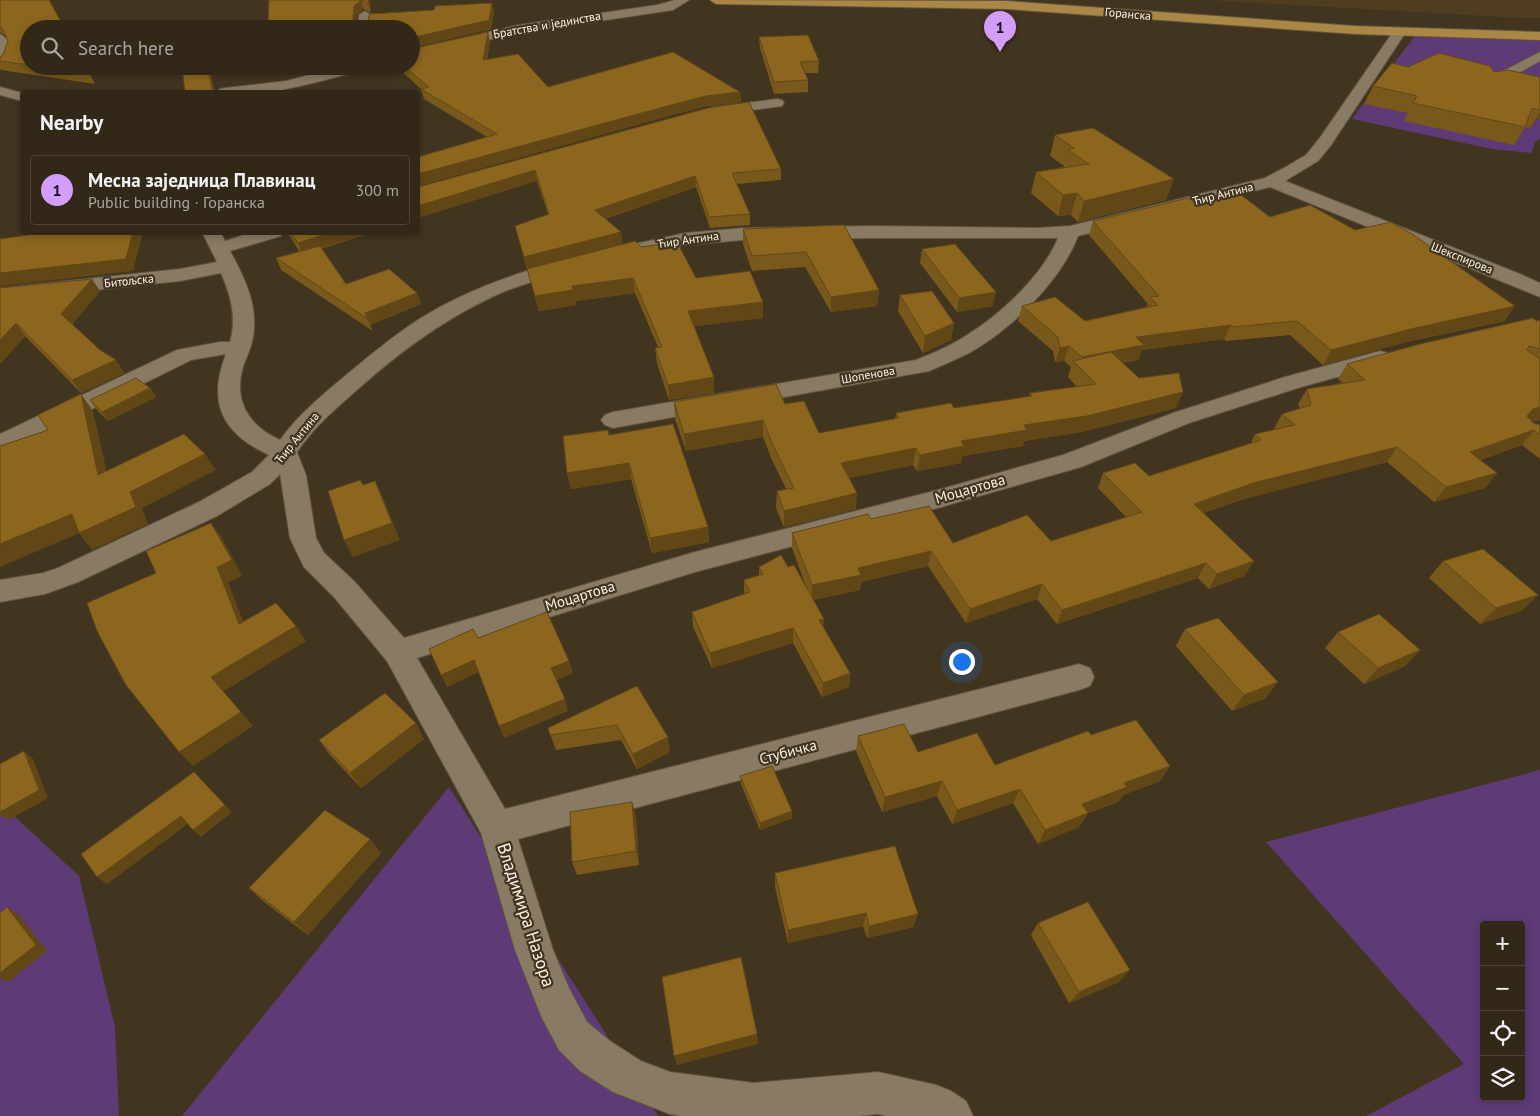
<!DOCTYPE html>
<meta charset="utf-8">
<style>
body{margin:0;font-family:"PT Sans",sans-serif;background:#3a3021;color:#f1f3f6}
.controls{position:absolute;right:15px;bottom:15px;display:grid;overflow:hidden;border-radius:5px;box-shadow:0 2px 8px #0003}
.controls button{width:45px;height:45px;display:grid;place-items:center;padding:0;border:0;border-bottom:1px solid #4d4437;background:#322818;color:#f1f3f6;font:25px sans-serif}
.you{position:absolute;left:961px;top:661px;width:18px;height:18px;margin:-12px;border:4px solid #fff;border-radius:50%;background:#1a73e8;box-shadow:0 0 0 8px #1a73e833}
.badge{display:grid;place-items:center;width:32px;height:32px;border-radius:50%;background:#d49cfb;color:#111;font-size:16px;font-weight:700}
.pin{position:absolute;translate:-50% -41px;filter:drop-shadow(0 1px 2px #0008)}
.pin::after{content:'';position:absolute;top:26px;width:18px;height:15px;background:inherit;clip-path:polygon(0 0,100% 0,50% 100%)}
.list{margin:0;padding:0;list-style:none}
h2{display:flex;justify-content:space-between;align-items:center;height:65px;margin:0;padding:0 20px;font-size:21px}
h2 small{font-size:16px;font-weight:400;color:#a8a6a2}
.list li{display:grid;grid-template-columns:32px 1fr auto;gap:15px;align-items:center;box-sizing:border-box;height:70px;margin:0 10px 10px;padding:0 10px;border:1px solid #4d4437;border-radius:5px}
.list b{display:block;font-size:19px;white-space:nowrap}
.list p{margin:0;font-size:16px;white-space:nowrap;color:#a8a6a2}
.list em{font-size:16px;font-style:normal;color:#a8a6a2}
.icon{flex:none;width:28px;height:28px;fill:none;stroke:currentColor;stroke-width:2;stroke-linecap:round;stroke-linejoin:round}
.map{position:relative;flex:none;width:1540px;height:1116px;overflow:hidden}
.search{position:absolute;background:#322818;box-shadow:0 2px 8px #0003;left:20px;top:20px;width:400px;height:55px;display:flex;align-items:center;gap:12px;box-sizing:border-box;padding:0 18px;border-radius:28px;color:#a8a6a2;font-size:19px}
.panel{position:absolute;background:#322818;box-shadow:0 2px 8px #0003;left:20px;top:90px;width:400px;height:145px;border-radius:5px}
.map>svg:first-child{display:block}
.built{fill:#4e3d21}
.green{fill:#5e3a76;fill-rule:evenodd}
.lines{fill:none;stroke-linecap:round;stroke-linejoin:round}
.minor-casing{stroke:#5f5441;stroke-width:2}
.major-casing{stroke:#5f5441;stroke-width:2}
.minor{fill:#897a63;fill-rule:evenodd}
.major{fill:#ab8746;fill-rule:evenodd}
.wall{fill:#78581b}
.shaded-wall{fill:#624716}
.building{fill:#8c661f;stroke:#624716}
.labels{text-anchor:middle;stroke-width:4.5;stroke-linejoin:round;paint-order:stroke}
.far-street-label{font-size:12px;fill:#faf2e5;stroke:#423520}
.street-label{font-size:15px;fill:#faf2e5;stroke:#423520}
.near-street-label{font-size:18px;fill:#faf2e5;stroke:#423520}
</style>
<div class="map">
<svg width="1540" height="1116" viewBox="0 0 1540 1116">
<rect width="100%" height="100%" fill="#423520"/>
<polygon class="built" points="1209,0 1540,0 1540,18 1520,18"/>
<g class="green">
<polygon points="1414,37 1540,39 1540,138 1535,142 1531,153 1492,149 1352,119"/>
<path d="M 1540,770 L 1540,1116 L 1366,1116 L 1464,1064 L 1266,842 ZM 1484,925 L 1521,925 L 1521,1097 L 1484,1097 Z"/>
<polygon points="449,787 658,1116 182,1116"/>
<polygon points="0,803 79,876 115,1027 119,1116 0,1116"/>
</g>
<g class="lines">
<g class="minor-casing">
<g id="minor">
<polygon points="675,0 689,0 673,10 519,33 411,58 411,50 519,25 657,5"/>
<polygon points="365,11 371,15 370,29 358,29 359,15"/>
<path d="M 1400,28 L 1406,32 L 1331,145 L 1318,161 L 1285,181 L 1520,274 L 1540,283 L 1540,297 L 1270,187 L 1078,236 C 1061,281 1012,328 971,352 C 957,359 943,365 929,371 L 613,428 L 605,425 L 601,420 L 605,415 L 613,412 L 916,360 C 933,353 951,346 967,335 C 1001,314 1043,275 1058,238 L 871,238 L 743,240 L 686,245 L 604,262 L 597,260 L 594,256 L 597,252 L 686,233 L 743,228 L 871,226 L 1038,228 L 1070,226 L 1265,178 L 1284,168 L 1306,155 L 1319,139 L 1395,29 Z"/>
<polygon points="0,34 7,39 12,51 7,64 0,68"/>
<polygon points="1540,52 1540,61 1494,87 1484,87 1482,84 1484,81"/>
<path d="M 344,66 L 369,66 L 367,69 C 319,81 268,99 218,92 L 220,89 L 225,88 L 286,81 Z"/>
<polygon points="0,87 22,93 22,101 0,95"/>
<polygon points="777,99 782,100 784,103 782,106 714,115 709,114 707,111 709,108 714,107"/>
<path d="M 202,232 L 220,232 L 225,241 L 253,232 L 284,232 L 281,236 L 230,251 C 242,273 256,300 254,327 C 254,341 248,354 243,367 C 233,401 249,426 280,440 C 298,415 321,396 345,376 C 369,356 394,335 421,318 C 465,291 514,273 565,260 L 572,262 L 575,266 L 572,270 C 549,277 525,283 503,292 C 448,316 402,350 358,389 C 335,409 314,427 297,452 L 306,475 L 316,538 L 324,553 L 354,581 L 404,638 L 695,552 L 934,491 L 1063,455 L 1173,413 L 1285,377 L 1380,351 L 1388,353 L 1391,358 L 1388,363 L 1301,387 L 1189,423 L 1081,467 L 934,509 L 695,572 L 417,658 L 505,809 L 1079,664 L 1090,668 L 1094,677 L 1090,686 L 1079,690 L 518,839 L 553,950 L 569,988 L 587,1022 L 610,1041 L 641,1061 L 670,1072 L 754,1083 L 878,1072 L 936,1085 L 951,1091 L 966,1101 L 973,1116 L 886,1116 L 878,1114 L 859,1116 L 681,1116 L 670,1114 L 613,1092 L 580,1071 L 559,1050 L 541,1016 L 515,950 L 481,833 L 387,661 L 334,597 L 304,567 L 290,538 L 280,474 L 270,484 L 217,516 L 78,582 L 45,594 L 0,602 L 0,580 L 43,573 L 58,568 L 199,502 L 252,472 L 269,455 C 222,433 207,403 226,354 L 191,360 L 9,450 L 0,452 L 0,434 L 177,350 L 220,342 L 230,342 C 237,318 231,295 221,273 L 180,281 L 0,300 L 0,288 L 180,269 L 217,262 Z"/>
</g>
</g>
<g class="major-casing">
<polygon id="major" points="710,0 1007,1 1355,26 1540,32 1540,40 1355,34 1007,9 716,4"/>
</g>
<use href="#minor" class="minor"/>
<use href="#major" class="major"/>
</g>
<g class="wall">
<polygon points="0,0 29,29 29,66 86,66 95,84 1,70 0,68 0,57 3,55 8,41 7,37 0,32"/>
<polygon points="269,0 369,0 371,13 364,9 357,15 357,22 368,21 370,14 494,12 491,29 411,48 411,29 270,29 268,23"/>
<polygon points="759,37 819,61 818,73 805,73 808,80 808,92 774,94 760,48"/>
<polygon points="490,42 487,60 548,87 740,92 741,102 707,106 672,115 418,186 487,137 424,99 421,89 396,66 411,66"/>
<polygon points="1408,67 1494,72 1540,77 1540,117 1530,128 1525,127 1514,145 1404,121 1408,113 1364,104 1373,86"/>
<polygon points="708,108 781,169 781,180 737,184 750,214 750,225 710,228 696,187 605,219 623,244 527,269 515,226 548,214 537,181 418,187"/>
<polygon points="1055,135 1166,200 1078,222 1071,215 1058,216 1031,193 1036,172 1064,167 1064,166 1050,156"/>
<polygon points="1193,201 1270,217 1505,321 1406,342 1323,365 1290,335 1226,341 1224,339 1142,350 1138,360 1123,363 1139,378 1176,408 1081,432 1024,441 1023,446 962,456 961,463 917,471 913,465 849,478 856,509 784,527 776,508 777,491 786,489 772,460 763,437 686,451 675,419 674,402 785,404 819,433 895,419 896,413 954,408 1029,397 1030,393 1077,387 1068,377 1071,367 1064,361 1055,362 1053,351 1018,321 1022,306 1085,321 1146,307 1148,304 1089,235 1093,221"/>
<polygon points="844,225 879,290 877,306 831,312 805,267 752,271 743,244 743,229"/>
<polygon points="287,232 373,232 321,249 346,284 417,293 421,304 370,325 373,331 281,270 276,258 300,252"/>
<polygon points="641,247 763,318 694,326 714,393 669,400 657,363 655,348 658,347 635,293 576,301 576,305 539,311 527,269"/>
<polygon points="922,249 993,306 957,312 920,263"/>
<polygon points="0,288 100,291 72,324 100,350 116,360 124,373 81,393 25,336 0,364"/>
<polygon points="900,295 954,323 951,340 923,353 898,311"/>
<polygon points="1540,320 1540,420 1532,422 1540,425 1540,459 1522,445 1480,460 1497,473 1485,488 1434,502 1387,462 1244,499 1203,513 1254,561 1244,576 1209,589 1198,578 1057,624 1037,599 966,623 928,566 861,582 860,590 813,600 824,619 823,626 850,673 849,687 822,697 793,643 712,668 693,627 692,612 744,594 744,580 759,575 759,567 788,567 807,589 792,548 792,533 871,519 953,543 1051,541 1126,517 1098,488 1103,473 1149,476 1251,443 1255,434 1275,430 1274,429 1282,414 1300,409 1298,404 1307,389 1343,383 1338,379 1347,364"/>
<polygon points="150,388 156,397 108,421 96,409 90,400"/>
<polygon points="609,435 708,527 709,542 652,553 631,479 571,489 567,473"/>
<polygon points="1443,561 1538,595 1521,611 1480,624 1429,578"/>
<polygon points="1185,629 1266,698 1232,711 1176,646"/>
<polygon points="1338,632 1420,650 1405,666 1364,684 1325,648"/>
<polygon points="637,686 670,752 637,769 621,740 556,750 548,728"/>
<polygon points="1091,735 1170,766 1160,781 1123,795 1118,802 1088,813 1079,827 1038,844 1013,803 952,824 937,796 882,812 856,751 858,736 918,752 995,765"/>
<polygon points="424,739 361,788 330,755 319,740"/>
<polygon points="740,776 792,811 792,818 760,830 741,784"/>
<polygon points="632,802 636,817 639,865 577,875 572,862"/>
<polygon points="381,853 308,935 263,901 249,888"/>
<polygon points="775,873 918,914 913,927 867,938 863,926 788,943 775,887"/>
<polygon points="1038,923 1119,982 1069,1003 1031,935"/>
</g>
<g class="shaded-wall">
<polygon points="361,0 364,9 357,15 356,29 353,20 354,6"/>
<polygon points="368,0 369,0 370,2 371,13"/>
<polygon points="492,3 494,12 491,29 411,48 411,38"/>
<polygon points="273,22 275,29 270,29 268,23"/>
<polygon points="488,32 490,42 485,70 483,60"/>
<polygon points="207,66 209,66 215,92 213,92"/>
<polygon points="284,66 310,66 285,70"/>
<polygon points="740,92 741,102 707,106 672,115 418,186 418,174 671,105 706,96"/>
<polygon points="1540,112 1540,117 1530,128"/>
<polygon points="535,170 537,181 418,218 418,206"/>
<polygon points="695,176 696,187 597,221 595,210"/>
<polygon points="1174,179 1166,200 1078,222 1084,201"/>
<polygon points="1077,193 1071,215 1058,216 1063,195"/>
<polygon points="133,232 143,232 133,271 0,286 0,273"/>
<polygon points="332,232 373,232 302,254 298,243"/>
<polygon points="621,232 623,244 527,269 524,257"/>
<polygon points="633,278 635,293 576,301 576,305 539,311 535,296 572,286"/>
<polygon points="92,279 100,291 70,327 61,314"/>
<polygon points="879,290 877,306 831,312 831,297"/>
<polygon points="996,292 993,306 957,312 959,298"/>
<polygon points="417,293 421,304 370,325 365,313"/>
<polygon points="763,302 763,318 689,327 688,311"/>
<polygon points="1515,306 1505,321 1406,342 1323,365 1331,350 1415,328"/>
<polygon points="16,323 25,336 0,364 0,340"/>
<polygon points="954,323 951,340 923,353 925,336"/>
<polygon points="1231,325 1224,339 1142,350 1138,360 1083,371 1079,367 1082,357 1136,337"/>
<polygon points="1069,346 1064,361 1055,362 1060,348"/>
<polygon points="116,360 124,373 81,393 72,380"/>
<polygon points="714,377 714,393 669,400 668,385"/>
<polygon points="150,388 156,397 108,421 102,412"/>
<polygon points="1183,392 1176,408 1081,432 1024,441 1023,446 962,456 961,463 917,471 920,455 961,441 1024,425"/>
<polygon points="81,394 93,411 111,491 98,475"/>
<polygon points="1540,407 1540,420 1521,424 1533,409"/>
<polygon points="763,420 763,437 686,451 684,434"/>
<polygon points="1534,430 1522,445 1458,467 1470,452"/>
<polygon points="1397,447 1387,462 1244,499 1186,519 1194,504 1253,483"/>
<polygon points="916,448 913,465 839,480 841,463"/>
<polygon points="205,454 216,470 142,508 148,524 92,550 79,533 82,532 0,567 0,544 72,514 130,492"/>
<polygon points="629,463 631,479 571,489 567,473"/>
<polygon points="1497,473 1485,488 1434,502 1446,487"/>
<polygon points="375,481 383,498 400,540 353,557 344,540"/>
<polygon points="857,493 856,509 784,527 784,511"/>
<polygon points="211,523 222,538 242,576 228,582 250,639 239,624 217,567"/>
<polygon points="708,527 709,542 652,553 650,538"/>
<polygon points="931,551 928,566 861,582 860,590 812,600 812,585 858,568"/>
<polygon points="1254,561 1244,576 1209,589 1217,574"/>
<polygon points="1206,563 1198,578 1057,624 1062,610"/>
<polygon points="1042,584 1037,599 966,623 970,609"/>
<polygon points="1538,595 1521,611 1480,624 1496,608"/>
<polygon points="824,619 823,634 819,620"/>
<polygon points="296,626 306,641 224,691 211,677"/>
<polygon points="793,628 793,643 712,668 710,653"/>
<polygon points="1420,650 1405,666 1364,684 1378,668"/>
<polygon points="474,660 479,672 447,687 441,675"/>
<polygon points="569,661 573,673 555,681 551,668"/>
<polygon points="850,673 849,687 822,697 823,683"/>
<polygon points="1278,682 1266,698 1232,711 1244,695"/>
<polygon points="565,699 568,711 504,738 499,726"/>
<polygon points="241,712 253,726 193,766 179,752"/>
<polygon points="416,723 424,739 361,788 350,773"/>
<polygon points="668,737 670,752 637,769 633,754"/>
<polygon points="24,751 33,759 48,798 8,820 0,815 0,812"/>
<polygon points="1170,766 1160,781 1123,795 1118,802 1073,818 1082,804 1124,783"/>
<polygon points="201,780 232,812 201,837 193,830"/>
<polygon points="942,781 937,796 882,812 885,797"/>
<polygon points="1020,789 1013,803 952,824 957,810"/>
<polygon points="632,802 636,817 639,865 636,851"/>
<polygon points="792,811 792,818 760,830 760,823"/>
<polygon points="1088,813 1079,827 1038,844 1045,830"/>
<polygon points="181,816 189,823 107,884 97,877"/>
<polygon points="370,839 381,853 308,935 294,922"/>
<polygon points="7,907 18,914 47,951 8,982 0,979"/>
<polygon points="866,913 863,926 788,943 788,930"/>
<polygon points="918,914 913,927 867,938 869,926"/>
<polygon points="1130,970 1119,982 1069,1003 1079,992"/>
<polygon points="757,1034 758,1044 677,1065 674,1056"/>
</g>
<g class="building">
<polygon points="0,0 49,0 65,29 29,29 29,65 0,61 0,57 3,55 8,41 3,29 0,27"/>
<polygon points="269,0 368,0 369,4 361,0 354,6 353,20 355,22 368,21 370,12 370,14 434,10 435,6 492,3 489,20 411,38 411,29 273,29 273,22 268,23"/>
<polygon points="488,32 483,60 518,54 548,87 673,52 740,92 706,96 671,105 418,174 418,157 497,134 421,89 429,87 404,66 411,66 411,49"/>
<polygon points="808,35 819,61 800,62 808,80 774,82 759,37"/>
<polygon points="1439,53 1490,66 1494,72 1508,70 1540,77 1540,110 1532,108 1525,127 1413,103 1417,96 1373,86 1392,63 1408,67"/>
<polygon points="36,66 86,66 90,74"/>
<polygon points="182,66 207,66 213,92 185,92"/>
<polygon points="749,102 781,169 732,173 750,214 709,217 695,176 595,210 621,232 524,257 515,226 549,214 535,170 418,206 418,187 708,108"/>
<polygon points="1093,128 1174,179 1084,201 1077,193 1063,195 1036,172 1089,164 1068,150 1074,148 1055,135"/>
<polygon points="1241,195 1270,217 1310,205 1355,230 1391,222 1412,234 1515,306 1415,328 1331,350 1297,321 1232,327 1231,325 1136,337 1144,345 1082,357 1069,346 1060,348 1058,337 1022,306 1055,297 1085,321 1158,305 1150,297 1159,296 1093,221 1188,198 1193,201"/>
<polygon points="844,225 879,290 831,297 806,252 752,256 743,229"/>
<polygon points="28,232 133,232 126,259 0,273 0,239 28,235"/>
<polygon points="290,232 332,232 298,243"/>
<polygon points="635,241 641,247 677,242 696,278 750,271 763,302 688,311 714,377 668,385 655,348 662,347 633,278 572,286 573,290 535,296 527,269"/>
<polygon points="955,244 996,292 959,298 922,249"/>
<polygon points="320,246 346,284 389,269 417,293 365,313 368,319 276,258"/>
<polygon points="92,279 61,314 100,350 116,360 72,380 16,323 0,340 0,288"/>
<polygon points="932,291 954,323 925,336 900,295"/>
<polygon points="1533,318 1536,321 1540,320 1540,349 1529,346 1527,350 1540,359 1540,407 1533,409 1527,416 1533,423 1540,425 1540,435 1534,430 1470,452 1497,473 1446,487 1397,447 1253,483 1194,504 1254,561 1217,574 1206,563 1062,610 1042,584 970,609 931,551 858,568 861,575 812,585 792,533 868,514 871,519 929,506 953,543 1027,515 1051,541 1142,512 1103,473 1135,463 1149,476 1261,440 1255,434 1295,425 1282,414 1311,405 1307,389 1365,380 1347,364 1420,344"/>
<polygon points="1111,352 1139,378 1179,373 1183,392 1087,416 1024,425 1027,430 961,441 964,446 920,455 916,448 841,463 857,493 784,511 777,491 794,488 772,443 763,420 684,434 674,402 776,384 785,404 804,401 819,433 899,418 896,413 951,403 954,408 1032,396 1030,393 1096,384 1073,361"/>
<polygon points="136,378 150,388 102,412 90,400"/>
<polygon points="81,394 98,475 184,434 205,454 130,492 136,507 79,533 72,514 0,544 0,446 48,430 38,415"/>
<polygon points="673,424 708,527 650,538 629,463 567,473 563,436 608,430 609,435"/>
<polygon points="360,480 363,485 375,481 392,523 344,540 328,491"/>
<polygon points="211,523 232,560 217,567 239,624 276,603 296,626 211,677 241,712 179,752 126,685 97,631 87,603 156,573 146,551"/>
<polygon points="1483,549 1538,595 1496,608 1443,561"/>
<polygon points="781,555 788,567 794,565 824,619 819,620 850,673 823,683 793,628 710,653 692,612 750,592 744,580 763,574 759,567"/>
<polygon points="547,612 569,661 551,668 565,699 499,726 474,660 441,675 429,649 473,629 478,638"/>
<polygon points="1379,614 1420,650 1378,668 1338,632"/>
<polygon points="1218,618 1278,682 1244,695 1185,629"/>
<polygon points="637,686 668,737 633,754 617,725 550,735 548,728"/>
<polygon points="385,693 416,723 350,773 319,740"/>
<polygon points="1136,720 1170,766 1124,783 1127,787 1082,804 1088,813 1045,830 1020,789 957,810 942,781 885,797 858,736 904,724 918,752 977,733 995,765 1088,731 1091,735"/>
<polygon points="24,751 39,790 0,812 0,764"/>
<polygon points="772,766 792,811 760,823 740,776"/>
<polygon points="194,772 225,805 193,830 181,816 97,877 81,854"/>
<polygon points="632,802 636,851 572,862 570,812"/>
<polygon points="325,810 370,839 294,922 249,888"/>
<polygon points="895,846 918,914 869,926 866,913 788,930 775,873"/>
<polygon points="1088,902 1130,970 1079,992 1038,923"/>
<polygon points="7,907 36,945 0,973 0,913"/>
<polygon points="741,957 757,1034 674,1056 662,977"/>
</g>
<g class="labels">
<g class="far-street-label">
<text transform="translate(1128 14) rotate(5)" y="4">Горанска</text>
<text transform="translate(547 25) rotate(-10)" y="4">Братства и јединства</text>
<text transform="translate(1223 194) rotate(-14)" y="4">Ћир Антина</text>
<text transform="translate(688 240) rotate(-8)" y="4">Ћир Антина</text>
<text transform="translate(1462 258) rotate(22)" y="4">Шекспирова</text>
<text transform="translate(129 281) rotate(-6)" y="4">Битољска</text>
<text transform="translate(868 375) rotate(-10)" y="4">Шопенова</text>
<text transform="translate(297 438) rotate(-51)" y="4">Ћир Антина</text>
</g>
<g class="street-label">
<text transform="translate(970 489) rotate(-16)" y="5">Моцартова</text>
<text transform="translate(580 596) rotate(-17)" y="5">Моцартова</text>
<text transform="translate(788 752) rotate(-15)" y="5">Стубичка</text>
</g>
<g class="near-street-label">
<text transform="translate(526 915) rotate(72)" y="6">Владимира Назора</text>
</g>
</g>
</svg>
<div class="controls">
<button>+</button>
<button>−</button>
<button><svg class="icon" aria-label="locate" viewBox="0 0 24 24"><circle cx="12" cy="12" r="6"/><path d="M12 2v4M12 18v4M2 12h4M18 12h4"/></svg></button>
<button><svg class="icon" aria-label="layers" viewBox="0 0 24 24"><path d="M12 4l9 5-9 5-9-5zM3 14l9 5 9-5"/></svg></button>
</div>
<div class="you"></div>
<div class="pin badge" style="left:1000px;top:52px">1</div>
<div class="search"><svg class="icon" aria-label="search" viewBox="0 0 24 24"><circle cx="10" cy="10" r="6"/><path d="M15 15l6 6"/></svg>Search here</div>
<section class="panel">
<h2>Nearby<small></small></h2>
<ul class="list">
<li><span class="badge">1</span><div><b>Месна заједница Плавинац</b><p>Public building · Горанска</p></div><em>300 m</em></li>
</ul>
</section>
</div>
